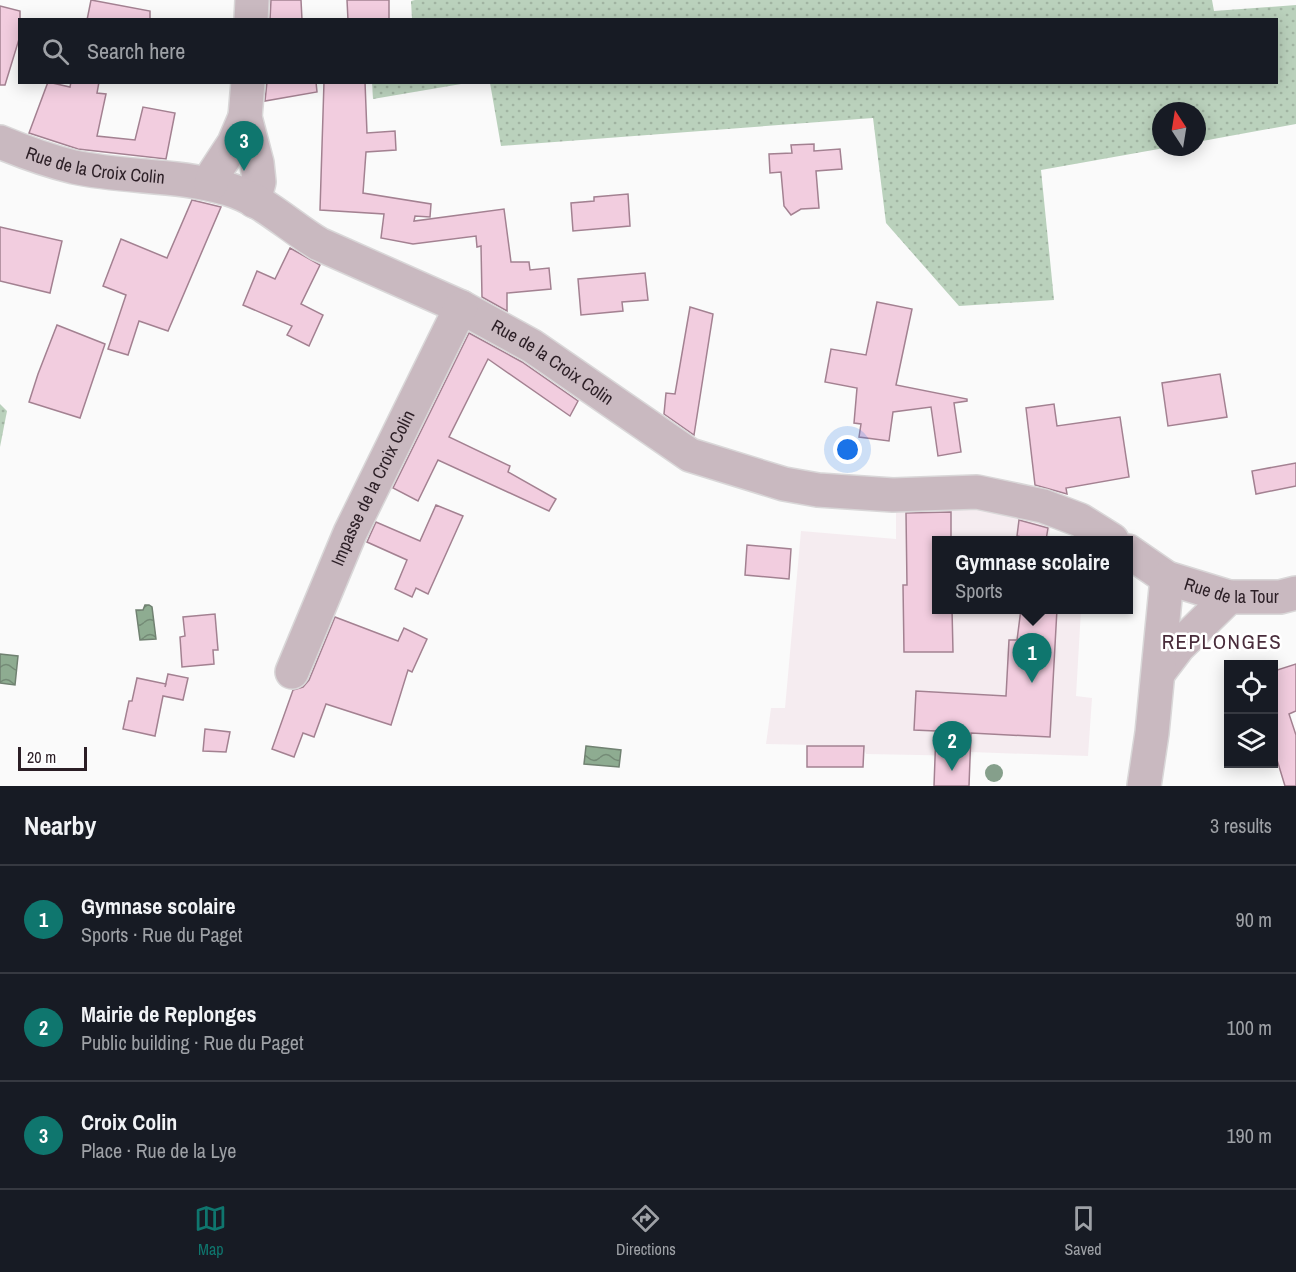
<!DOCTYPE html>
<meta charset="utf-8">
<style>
body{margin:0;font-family:"Archivo Narrow",sans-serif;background:#20242c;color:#f1f3f6}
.controls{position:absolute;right:18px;bottom:18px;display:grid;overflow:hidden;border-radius:0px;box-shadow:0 3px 15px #0003}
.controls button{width:54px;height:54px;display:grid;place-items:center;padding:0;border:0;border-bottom:2px solid #363941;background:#171b24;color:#f1f3f6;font:30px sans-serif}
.compass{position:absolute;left:1152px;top:102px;width:54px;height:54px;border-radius:50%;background:#171b24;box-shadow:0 3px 15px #0003;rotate:348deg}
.scale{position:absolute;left:18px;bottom:15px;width:69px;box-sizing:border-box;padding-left:6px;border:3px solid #2b1e25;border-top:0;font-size:16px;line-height:21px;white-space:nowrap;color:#2b1e25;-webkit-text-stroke:4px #fff;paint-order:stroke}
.you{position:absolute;left:848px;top:450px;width:21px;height:21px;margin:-15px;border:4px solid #fff;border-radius:50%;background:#1a73e8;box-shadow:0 0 0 9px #1a73e833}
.badge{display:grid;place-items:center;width:39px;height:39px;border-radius:50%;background:#0f766e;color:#fff;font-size:20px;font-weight:700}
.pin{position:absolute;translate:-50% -50px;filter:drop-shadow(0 2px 3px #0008)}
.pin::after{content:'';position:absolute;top:32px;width:21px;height:18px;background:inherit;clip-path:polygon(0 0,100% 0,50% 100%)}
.popup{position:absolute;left:932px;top:536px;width:201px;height:78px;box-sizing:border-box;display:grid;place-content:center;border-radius:0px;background:#171b24;filter:drop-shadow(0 2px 4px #0005);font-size:20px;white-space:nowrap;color:#9ea1a6}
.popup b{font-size:22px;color:#f1f3f6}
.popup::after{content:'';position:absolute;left:50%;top:100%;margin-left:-12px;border:12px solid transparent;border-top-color:#171b24}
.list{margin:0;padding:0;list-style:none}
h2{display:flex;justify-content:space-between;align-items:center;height:78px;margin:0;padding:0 24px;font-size:26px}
h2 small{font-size:20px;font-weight:400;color:#9ea1a6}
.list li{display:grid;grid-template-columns:39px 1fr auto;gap:18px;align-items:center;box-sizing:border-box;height:108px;padding:0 24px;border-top:2px solid #363941}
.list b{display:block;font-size:22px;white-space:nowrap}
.list p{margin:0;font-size:20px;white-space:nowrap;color:#9ea1a6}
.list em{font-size:20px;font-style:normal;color:#9ea1a6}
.icon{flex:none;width:33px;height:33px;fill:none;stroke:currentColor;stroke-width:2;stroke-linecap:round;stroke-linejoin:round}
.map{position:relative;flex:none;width:1296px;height:786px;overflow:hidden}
.search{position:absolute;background:#171b24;box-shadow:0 3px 15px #0003;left:18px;right:18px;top:18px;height:66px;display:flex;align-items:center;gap:15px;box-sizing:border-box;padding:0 21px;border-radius:0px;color:#9ea1a6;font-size:22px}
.sheet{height:402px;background:#171b24}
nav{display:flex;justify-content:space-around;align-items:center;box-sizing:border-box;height:84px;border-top:2px solid #363941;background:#171b24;font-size:16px;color:#9ea1a6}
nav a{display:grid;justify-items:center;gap:3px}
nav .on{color:#0f766e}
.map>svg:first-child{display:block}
.built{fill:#f5ecf0}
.grass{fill:url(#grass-dots)}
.water{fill:url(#water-waves);stroke:#708171;stroke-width:1.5}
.building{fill:#f2cddf;stroke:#a38191;stroke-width:1.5}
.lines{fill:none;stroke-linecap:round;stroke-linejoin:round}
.minor-casing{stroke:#d9d7d8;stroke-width:36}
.minor{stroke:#c9b9c0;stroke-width:33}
.tree{fill:#859f8b}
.labels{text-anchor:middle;stroke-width:5;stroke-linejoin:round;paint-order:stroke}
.street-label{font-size:18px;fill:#2b1e25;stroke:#fff}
.quarter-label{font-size:21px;letter-spacing:1.5px;fill:#492c3b;stroke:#fff}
</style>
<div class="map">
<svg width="1296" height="786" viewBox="0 0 1296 786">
<defs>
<pattern id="grass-dots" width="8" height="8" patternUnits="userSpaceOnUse" patternTransform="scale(1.5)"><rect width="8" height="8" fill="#bad1bc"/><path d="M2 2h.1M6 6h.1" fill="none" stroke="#a0b3a1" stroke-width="1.8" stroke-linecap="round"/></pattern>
<pattern id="water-waves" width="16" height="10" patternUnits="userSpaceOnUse" patternTransform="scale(1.5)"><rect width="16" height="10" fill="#8eac91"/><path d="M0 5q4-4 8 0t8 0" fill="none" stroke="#748b76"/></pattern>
</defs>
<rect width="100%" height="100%" fill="#fafafa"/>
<polygon class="built" points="995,507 1051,523 1049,540 936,540 936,610 1081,610 1076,696 1092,698 1088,756 970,752 970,756 866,754 863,746 766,744 771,708 785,708 801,531 896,539 896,508"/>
<g class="grass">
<polygon points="415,0 1212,0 1214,11 1296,5 1296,124 1197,142 1197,111 1161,111 1161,147 1170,147 1041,170 1054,300 959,306 886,223 873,118 501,146 490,83 1276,82 1276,20 412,19 411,1"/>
<polygon points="372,82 467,82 467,83 373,99"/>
<polygon points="0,404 7,411 0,447"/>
</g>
<g class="water">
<polygon points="145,605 149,605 152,607 156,639 140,640 136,610 143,610"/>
<polygon points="0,654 18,656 15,685 0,683"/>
<polygon points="586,746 621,750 619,767 584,764"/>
</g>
<g class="building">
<polygon points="91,0 150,11 150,20 87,20"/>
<polygon points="271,0 301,0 302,20 270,20"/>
<polygon points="347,0 389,0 389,20 348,20"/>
<polygon points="0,6 20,11 20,36 5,85 0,85"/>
<polygon points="48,82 70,87 71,82 99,82 97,93 106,94 97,136 135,140 143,107 175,113 166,159 78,149 29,133"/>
<polygon points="267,82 316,82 317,92 265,101"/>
<polygon points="324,82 365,82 367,133 395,131 396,150 366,152 363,193 431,204 430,217 415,216 414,221 504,209 511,262 529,262 530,270 549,268 551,289 507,293 507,311 482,297 481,246 477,247 476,236 413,244 381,238 384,214 320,210"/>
<polygon points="814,144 814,151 840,149 842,169 816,171 819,208 801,209 791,215 784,206 781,172 770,173 769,154 792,153 791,145"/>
<polygon points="628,194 630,226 573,231 571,203 594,201 594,197"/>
<polygon points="192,200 221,207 168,331 139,321 128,355 108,349 126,295 103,286 121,239 167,258"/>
<polygon points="0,227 62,241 50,293 0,281"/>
<polygon points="290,248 320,265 301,304 323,315 309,346 287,335 292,326 243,305 257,271 275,279"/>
<polygon points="645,273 648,300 622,302 623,311 581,315 578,279"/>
<polygon points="877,302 912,309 896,385 967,399 967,401 954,403 961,452 938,456 931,407 893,412 889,441 859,437 861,424 854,423 857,388 825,382 831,349 866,355"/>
<polygon points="690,307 713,314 694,435 664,414 666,393 675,394"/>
<polygon points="57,325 105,344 80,418 29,402 38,374"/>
<polygon points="469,333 522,362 578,401 570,416 488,359 449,437 510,466 508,472 556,499 549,511 438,460 418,501 393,488"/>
<polygon points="1220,374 1227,417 1168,426 1162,383"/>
<polygon points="1054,404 1057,426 1120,417 1129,477 1066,488 1067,494 1035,485 1026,408"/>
<polygon points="1296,463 1296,486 1256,494 1252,471"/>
<polygon points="436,505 463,516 428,594 416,588 412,597 395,589 407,560 367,542 376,522 420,541"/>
<polygon points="951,512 951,540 936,540 936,609 952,609 953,652 904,652 903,585 907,585 906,513"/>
<polygon points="1019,520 1048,528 1046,540 1035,540 1017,536"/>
<polygon points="747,545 791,549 789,579 745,575"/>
<polygon points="1021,609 1057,609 1050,737 971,733 969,786 934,786 936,731 914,730 916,691 1006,696 1009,640 1017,640"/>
<polygon points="215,614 218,650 213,650 214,664 182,667 180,637 185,636 183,617"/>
<polygon points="335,617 398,641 404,628 427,639 412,672 408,670 391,725 326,704 314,737 303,733 294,757 272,749 293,690 303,687 309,680"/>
<polygon points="1296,664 1296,711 1289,714 1296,735 1296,786 1285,786 1274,750 1274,671"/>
<polygon points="168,674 188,678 183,700 163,696 155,736 123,729 129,701 132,701 137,678 166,684 165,687"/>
<polygon points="205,729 230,732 226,752 203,751"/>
<polygon points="807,746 864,746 863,767 807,767"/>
</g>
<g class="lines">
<g class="minor-casing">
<g id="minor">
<polyline points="251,20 252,0"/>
<polyline points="248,82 245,117 257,163 259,182 254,201"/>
<path id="s1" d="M 0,142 C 24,152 49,161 74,167 C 125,178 178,174 228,189 C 262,199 289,226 319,244 L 461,307 L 532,346 L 690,455 L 784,484 L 818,490 L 893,495 L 977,492 L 1043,506 L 1080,520 L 1112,540"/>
<polyline points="211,184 215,172 234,143 245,117"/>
<path id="s2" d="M 1128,551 L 1167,578 L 1229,597 L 1280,597 L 1296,593"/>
<path id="s3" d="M 292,672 L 350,533 L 461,307"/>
<polyline points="1159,672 1178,647 1229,597"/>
<polyline points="1144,786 1152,733 1167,578"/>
</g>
</g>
<use href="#minor" class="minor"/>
</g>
<circle class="tree" cx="994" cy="773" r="9"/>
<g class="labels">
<g class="street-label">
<text dy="6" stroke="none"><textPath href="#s1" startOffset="99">Rue de la Croix Colin</textPath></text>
<text dy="6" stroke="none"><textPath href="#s1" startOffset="603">Rue de la Croix Colin</textPath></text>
<text dy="6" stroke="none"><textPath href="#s3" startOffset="201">Impasse de la Croix Colin</textPath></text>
<text dy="6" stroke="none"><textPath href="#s2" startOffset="114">Rue de la Tour</textPath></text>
</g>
<g class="quarter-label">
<text x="1222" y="649">REPLONGES</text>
</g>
</g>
</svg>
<div class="controls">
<button><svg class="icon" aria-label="locate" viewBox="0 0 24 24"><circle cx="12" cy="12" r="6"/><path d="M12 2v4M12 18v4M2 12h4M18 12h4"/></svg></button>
<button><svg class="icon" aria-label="layers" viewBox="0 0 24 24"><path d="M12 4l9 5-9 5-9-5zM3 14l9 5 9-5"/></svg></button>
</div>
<svg class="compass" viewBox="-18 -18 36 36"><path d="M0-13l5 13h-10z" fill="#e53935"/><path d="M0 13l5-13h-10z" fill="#9ea1a6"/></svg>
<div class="scale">20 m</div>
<div class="you"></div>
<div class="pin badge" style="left:1032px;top:683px">1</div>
<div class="popup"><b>Gymnase scolaire</b>Sports</div>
<div class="pin badge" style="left:952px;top:771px">2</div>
<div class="pin badge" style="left:244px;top:171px">3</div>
<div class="search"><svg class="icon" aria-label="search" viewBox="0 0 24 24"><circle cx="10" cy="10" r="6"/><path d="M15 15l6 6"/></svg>Search here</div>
</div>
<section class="sheet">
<h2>Nearby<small>3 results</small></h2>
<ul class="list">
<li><span class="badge">1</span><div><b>Gymnase scolaire</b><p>Sports · Rue du Paget</p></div><em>90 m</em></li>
<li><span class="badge">2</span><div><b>Mairie de Replonges</b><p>Public building · Rue du Paget</p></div><em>100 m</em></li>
<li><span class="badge">3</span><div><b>Croix Colin</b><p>Place · Rue de la Lye</p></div><em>190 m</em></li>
</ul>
</section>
<nav>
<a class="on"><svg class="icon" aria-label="map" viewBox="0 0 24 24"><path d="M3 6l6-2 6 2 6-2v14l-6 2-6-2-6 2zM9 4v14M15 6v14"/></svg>Map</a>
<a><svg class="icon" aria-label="directions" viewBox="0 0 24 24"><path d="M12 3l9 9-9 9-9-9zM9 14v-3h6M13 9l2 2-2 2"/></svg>Directions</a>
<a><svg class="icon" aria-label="saved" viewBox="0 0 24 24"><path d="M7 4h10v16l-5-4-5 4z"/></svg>Saved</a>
</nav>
